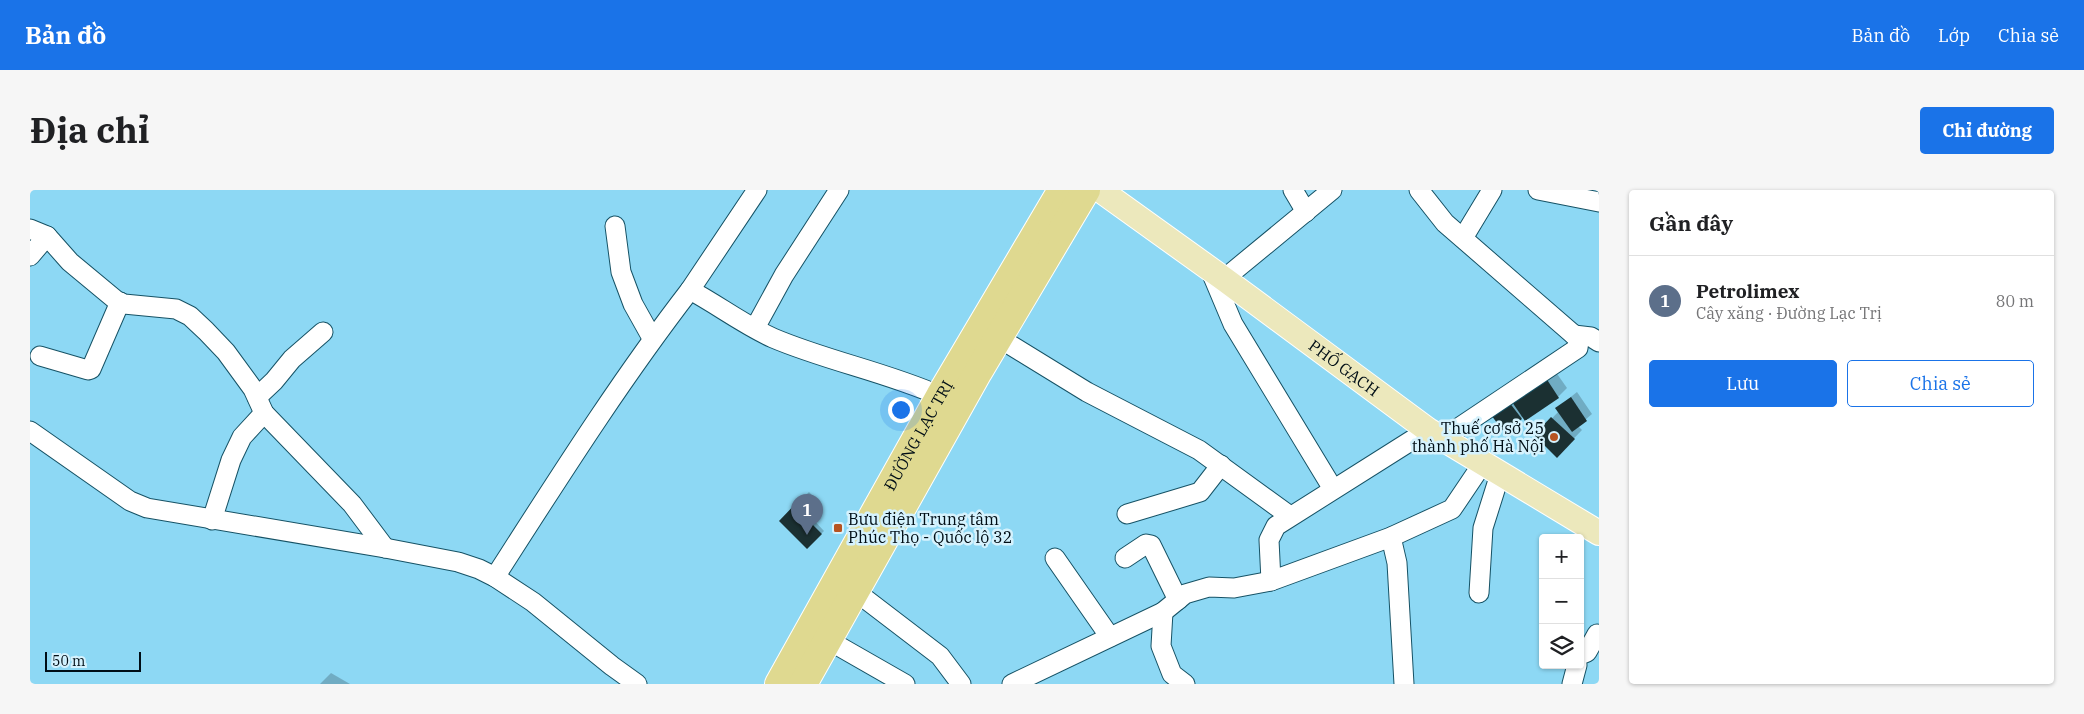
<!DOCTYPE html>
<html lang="vi">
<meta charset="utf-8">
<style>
body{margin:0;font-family:"IBM Plex Serif",serif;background:#f6f6f6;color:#202124}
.controls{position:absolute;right:15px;bottom:15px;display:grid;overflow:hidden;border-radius:5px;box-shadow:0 1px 4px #0004}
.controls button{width:45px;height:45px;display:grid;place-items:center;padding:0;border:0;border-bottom:1px solid #e0e0e0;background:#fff;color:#202124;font:25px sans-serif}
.scale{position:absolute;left:15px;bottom:12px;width:96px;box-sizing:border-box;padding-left:5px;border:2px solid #000e16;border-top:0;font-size:14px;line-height:18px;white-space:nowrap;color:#000e16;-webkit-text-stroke:4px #d5f2fd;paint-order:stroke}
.you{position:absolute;left:870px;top:219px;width:18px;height:18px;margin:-12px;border:4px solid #fff;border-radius:50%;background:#1a73e8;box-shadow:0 0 0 8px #1a73e833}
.badge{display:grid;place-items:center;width:32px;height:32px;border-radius:50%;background:#1a73e8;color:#fff;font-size:16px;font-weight:700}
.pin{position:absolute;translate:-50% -41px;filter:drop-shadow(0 1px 2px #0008)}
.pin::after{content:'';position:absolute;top:26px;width:18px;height:15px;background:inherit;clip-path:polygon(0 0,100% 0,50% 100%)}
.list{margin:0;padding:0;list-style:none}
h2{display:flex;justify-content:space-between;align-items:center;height:65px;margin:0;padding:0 20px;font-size:21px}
h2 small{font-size:16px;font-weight:400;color:#757577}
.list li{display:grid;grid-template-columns:32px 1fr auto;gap:15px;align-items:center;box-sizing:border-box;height:90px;padding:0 20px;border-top:1px solid #e0e0e0}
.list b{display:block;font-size:19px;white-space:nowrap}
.list p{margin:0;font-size:16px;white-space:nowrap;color:#757577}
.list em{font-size:16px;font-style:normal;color:#757577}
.actions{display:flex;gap:10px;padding:15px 20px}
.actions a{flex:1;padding:11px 0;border:1px solid #1a73e8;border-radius:5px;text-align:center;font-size:18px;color:#1a73e8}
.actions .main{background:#1a73e8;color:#fff}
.icon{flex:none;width:28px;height:28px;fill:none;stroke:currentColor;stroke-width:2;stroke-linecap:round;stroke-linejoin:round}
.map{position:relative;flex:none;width:1569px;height:494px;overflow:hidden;border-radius:5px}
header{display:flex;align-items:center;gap:30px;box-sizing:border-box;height:70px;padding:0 25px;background:#1a73e8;color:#fff}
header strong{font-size:24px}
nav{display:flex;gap:28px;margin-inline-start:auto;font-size:18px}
.intro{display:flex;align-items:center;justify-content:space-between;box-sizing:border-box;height:120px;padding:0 30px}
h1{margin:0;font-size:35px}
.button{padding:12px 22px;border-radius:5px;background:#1a73e8;color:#fff;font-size:18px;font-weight:700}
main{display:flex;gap:30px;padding:0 30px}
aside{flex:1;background:#fff;border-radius:5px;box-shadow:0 1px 4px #0004}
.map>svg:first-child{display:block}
.shadow{fill:#0003}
.building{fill:#1b3032}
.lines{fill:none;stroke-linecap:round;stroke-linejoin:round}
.minor-casing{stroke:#165265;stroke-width:21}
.major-casing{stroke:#fff;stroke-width:26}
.highway-casing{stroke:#fff;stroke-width:30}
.minor{stroke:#fff;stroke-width:19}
.major{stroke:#ece8bc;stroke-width:24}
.highway{stroke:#dfd990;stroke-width:28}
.poi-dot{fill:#b75320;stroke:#d5f2fd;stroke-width:2}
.labels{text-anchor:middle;stroke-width:5;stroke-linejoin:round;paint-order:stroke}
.street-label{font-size:16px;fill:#000e16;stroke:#d5f2fd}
.poi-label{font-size:16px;fill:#000e16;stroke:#d5f2fd;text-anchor:end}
</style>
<header>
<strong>Bản đồ</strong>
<nav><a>Bản đồ</a><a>Lớp</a><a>Chia sẻ</a></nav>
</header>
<div class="intro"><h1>Địa chỉ</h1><a class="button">Chỉ đường</a></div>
<main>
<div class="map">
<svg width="1569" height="494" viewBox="0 0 1569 494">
<rect width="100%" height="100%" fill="#8dd8f4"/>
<g class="shadow">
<polygon points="1523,178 1537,198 1528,207 1491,228 1463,225"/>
<polygon points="1547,202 1562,224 1548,236 1552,240 1527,266 1506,245 1529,221 1527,218"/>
<polygon points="779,302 791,315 780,326 794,341 777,358 750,331"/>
<polygon points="301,483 320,494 290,494"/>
</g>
<g class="building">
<polygon points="1514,185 1529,208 1495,231 1480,209"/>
<polygon points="1541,207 1557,231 1542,242 1525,218"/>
<polygon points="1479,212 1492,229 1474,242 1461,225"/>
<polygon points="1521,227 1545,249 1527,268 1504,245"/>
<polygon points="772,307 786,322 778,330 792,344 777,359 749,331"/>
</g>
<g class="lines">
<g class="minor-casing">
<g id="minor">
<path d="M 727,0 L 660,100 C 688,115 714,135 743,148 C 797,171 856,182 910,206"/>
<polyline points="1263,0 1276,22"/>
<polyline points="1389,0 1415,33 1544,145 1549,151 1548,158 1412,249"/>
<polyline points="1508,0 1569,12"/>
<polyline points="585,36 591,82 603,114 622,148"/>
<polyline points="0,39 17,46 40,72 87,111 94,114 146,119 160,126 176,141 196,162 223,199 234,223 322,314 355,358"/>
<polyline points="1433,48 1462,0"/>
<polyline points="0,66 17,46"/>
<polyline points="1179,77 1203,134 1303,299"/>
<polyline points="1194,89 1302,0"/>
<polyline points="725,138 754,85 809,0"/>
<polyline points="1544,145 1561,147 1569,152"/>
<polyline points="969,148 1057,202 1169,260 1260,326"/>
<polyline points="10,166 58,180 61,179 90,112"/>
<polyline points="227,207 244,191 262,169 293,142"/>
<polyline points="0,241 100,311 117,318 355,358 428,372 449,379 465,387 503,412 582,476 607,494"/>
<polyline points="1097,324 1170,302 1191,275"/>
<polyline points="182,330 201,270 212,247 234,223"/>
<polyline points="1361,347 1367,373 1374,494"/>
<polyline points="1025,368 1080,447"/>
<polyline points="1095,368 1116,354 1121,355 1148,410"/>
<path d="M 465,387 C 528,289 589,192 660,100"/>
<polyline points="1241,391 1239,350 1246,336 1398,240"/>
<polyline points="825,401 910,466 931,494"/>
<polyline points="1449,403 1453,338 1470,284"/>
<polyline points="1133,422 1131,456 1142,484 1155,494"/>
<polyline points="798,450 875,494"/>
<polyline points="1550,465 1557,462 1567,444"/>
<polyline points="982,494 1133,422 1155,404 1179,397 1204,398 1241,391 1361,347 1422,319 1453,273"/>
<polyline points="1542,494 1547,475"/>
</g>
</g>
<g class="major-casing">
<g id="major">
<path id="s1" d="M 1070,0 L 1194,89 L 1398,240 L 1569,343"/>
</g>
</g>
<g class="highway-casing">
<g id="highway">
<path id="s2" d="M 749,494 L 910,206 L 1032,0"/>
<polyline points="773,494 948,182 1056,0"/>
</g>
</g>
<use href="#minor" class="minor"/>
<use href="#major" class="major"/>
<use href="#highway" class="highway"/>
</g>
<g class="poi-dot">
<circle cx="1524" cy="247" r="5"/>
<rect x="803" y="333" width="10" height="10" rx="2.5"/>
</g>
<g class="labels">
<g class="street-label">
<text dy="6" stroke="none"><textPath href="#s1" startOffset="302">PHỐ GẠCH</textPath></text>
<text dy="6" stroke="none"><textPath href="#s2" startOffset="285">ĐƯỜNG LẠC TRỊ</textPath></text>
</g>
<g class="poi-label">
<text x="1514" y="244">Thuế cơ sở 25<tspan x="1514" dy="18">thành phố Hà Nội</tspan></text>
<text x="818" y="335" text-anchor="start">Bưu điện Trung tâm<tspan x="818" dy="18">Phúc Thọ - Quốc lộ 32</tspan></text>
</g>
</g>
</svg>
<div class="controls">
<button>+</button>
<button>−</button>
<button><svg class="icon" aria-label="layers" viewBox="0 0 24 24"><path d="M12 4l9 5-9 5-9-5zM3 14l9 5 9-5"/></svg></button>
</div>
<div class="scale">50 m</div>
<div class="you"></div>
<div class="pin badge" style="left:777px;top:345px;background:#5c6f8a">1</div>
</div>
<aside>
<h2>Gần đây<small></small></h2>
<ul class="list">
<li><span class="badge" style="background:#5c6f8a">1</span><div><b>Petrolimex</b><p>Cây xăng · Đường Lạc Trị</p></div><em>80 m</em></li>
</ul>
<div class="actions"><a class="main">Lưu</a><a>Chia sẻ</a></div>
</aside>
</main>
